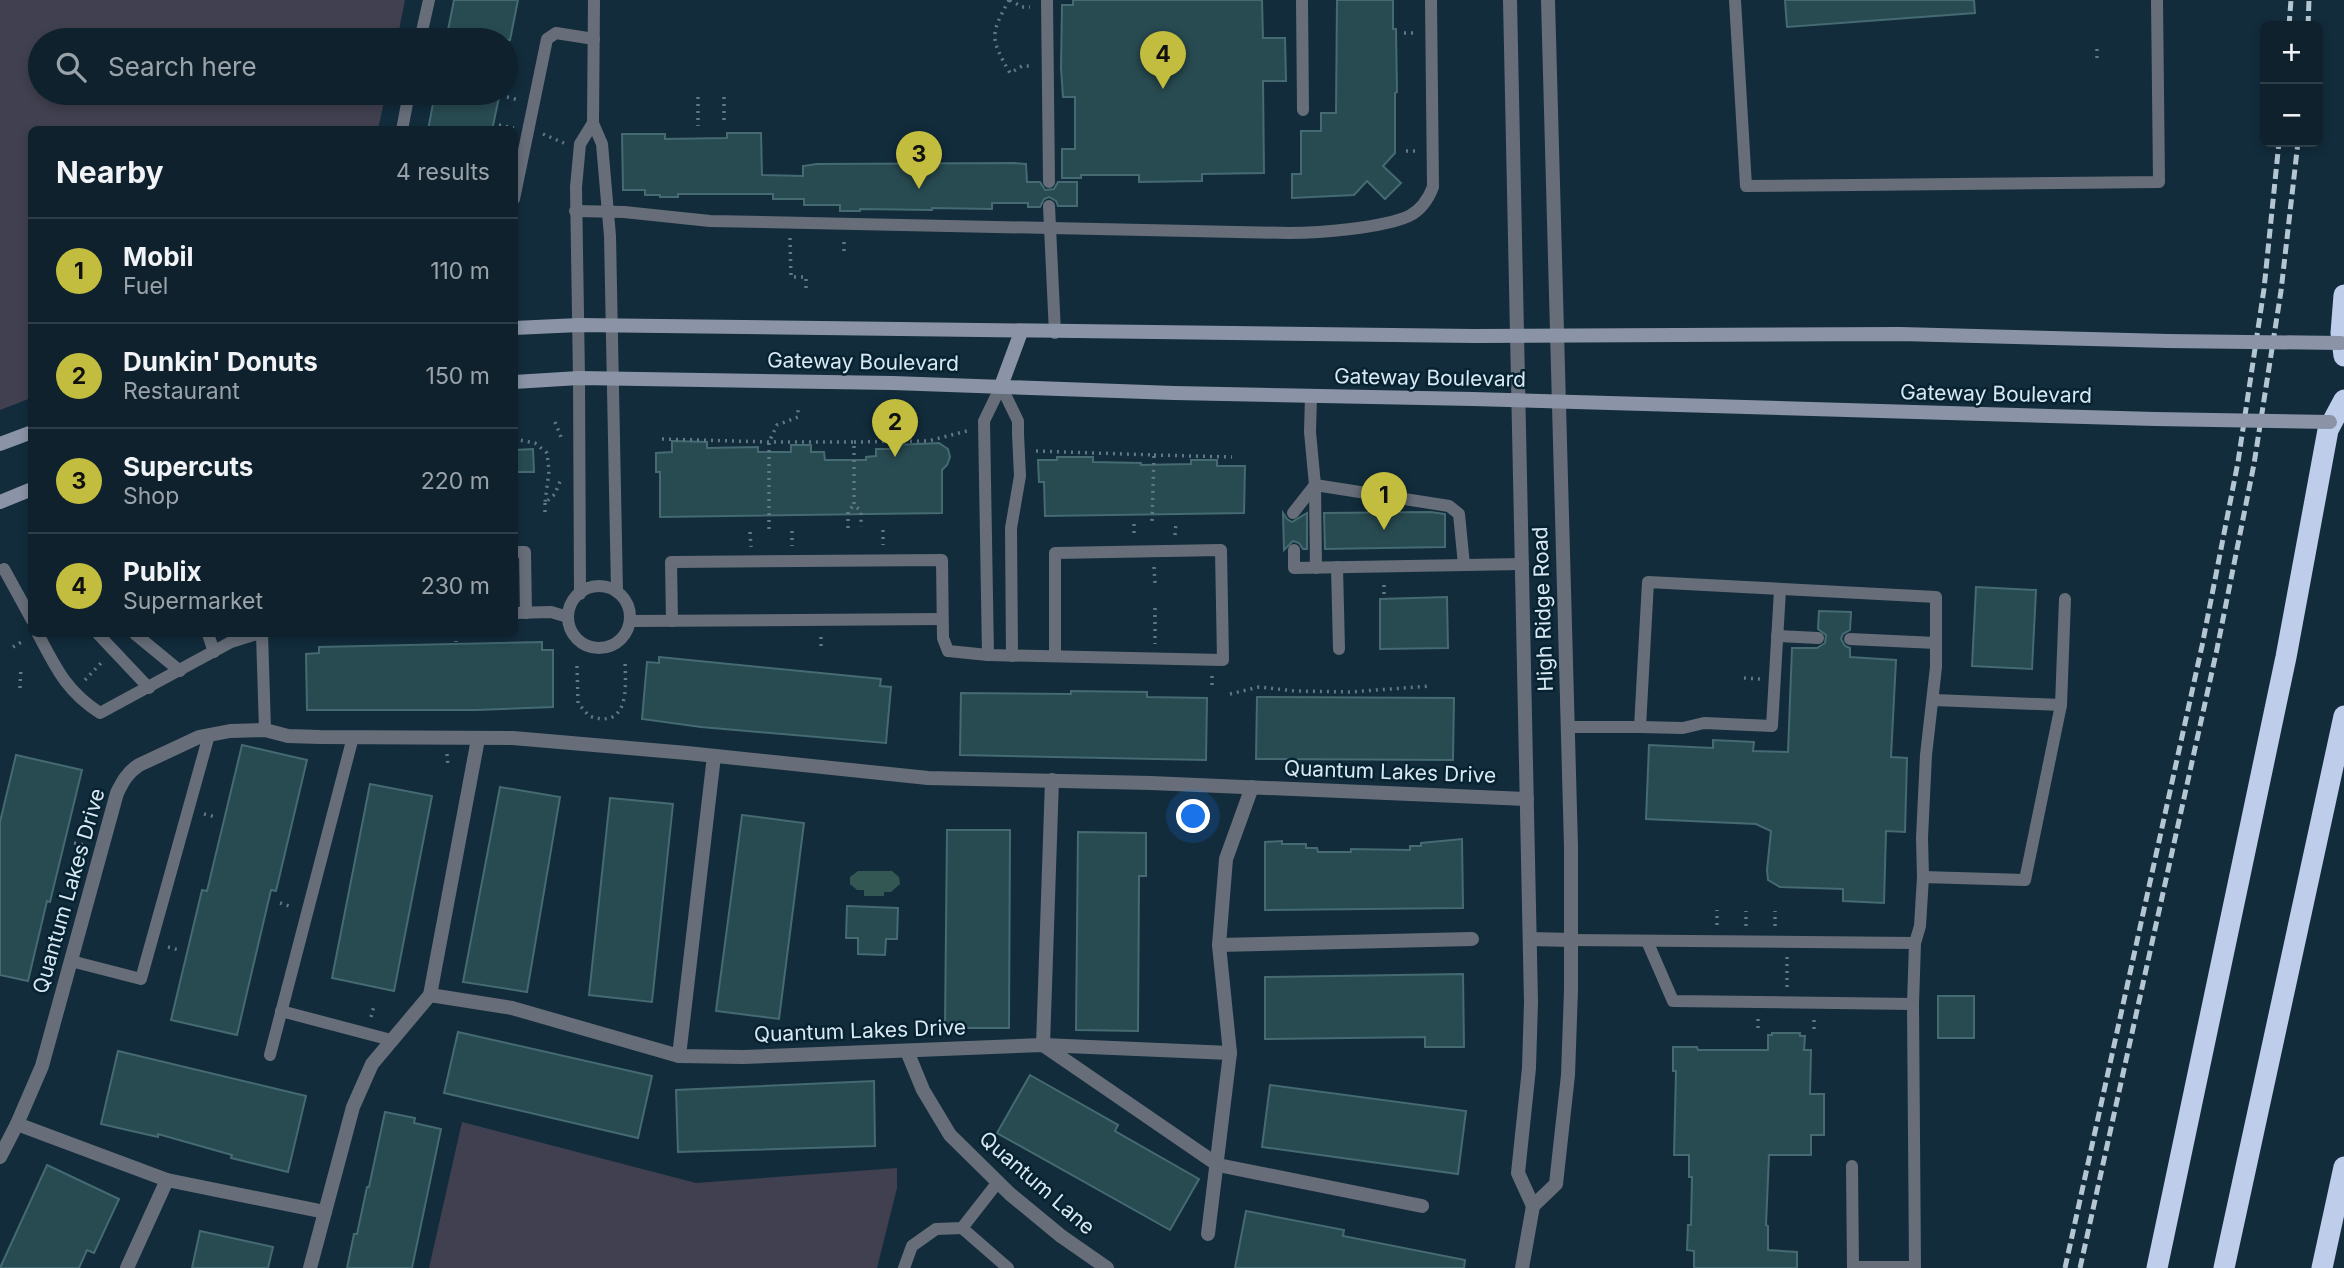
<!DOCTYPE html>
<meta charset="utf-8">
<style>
body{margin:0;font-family:Inter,sans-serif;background:#1c2e39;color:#f1f3f6}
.controls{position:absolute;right:21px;top:21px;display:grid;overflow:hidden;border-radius:10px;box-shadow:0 4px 10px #0003}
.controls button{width:63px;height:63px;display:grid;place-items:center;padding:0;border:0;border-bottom:2px solid #2e3e49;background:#0e212d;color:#f1f3f6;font:35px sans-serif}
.you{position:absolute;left:1194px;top:817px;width:24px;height:24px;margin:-18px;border:5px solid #fff;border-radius:50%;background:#1a73e8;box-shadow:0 0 0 10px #1a73e833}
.badge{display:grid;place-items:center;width:46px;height:46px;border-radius:50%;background:#c2bd3f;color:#111;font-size:23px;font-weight:700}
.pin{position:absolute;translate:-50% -58px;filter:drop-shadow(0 2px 4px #0008)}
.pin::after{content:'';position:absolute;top:37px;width:24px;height:21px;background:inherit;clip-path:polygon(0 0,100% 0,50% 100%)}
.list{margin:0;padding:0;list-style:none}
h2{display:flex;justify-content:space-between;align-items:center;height:91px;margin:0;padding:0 28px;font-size:30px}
h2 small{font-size:23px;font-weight:400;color:#9ba3aa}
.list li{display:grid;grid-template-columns:46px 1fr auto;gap:21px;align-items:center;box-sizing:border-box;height:105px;padding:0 28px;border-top:2px solid #2e3e49}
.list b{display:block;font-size:26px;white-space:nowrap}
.list p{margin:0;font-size:23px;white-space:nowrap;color:#9ba3aa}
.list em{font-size:23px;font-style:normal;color:#9ba3aa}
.icon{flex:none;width:38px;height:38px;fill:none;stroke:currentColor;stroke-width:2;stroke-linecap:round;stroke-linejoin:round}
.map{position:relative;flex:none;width:2344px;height:1268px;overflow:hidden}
.search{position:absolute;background:#0e212d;box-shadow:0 4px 10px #0003;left:28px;top:28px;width:490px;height:77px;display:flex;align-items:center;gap:18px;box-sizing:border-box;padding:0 24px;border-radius:38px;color:#9ba3aa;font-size:26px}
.panel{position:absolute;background:#0e212d;box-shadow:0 4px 10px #0003;left:28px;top:126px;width:490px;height:511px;border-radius:10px}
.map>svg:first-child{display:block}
.green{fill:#414050}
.water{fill:#335752}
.building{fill:#284b52;stroke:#456a71;stroke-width:2}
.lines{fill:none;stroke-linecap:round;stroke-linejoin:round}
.path{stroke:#627885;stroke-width:3.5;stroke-dasharray:2 5;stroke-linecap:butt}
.service{stroke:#676e79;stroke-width:12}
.minor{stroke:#676e79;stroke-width:14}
.tertiary{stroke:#676e79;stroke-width:14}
.secondary{stroke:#8a94a6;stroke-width:14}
.motorway{stroke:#becdea;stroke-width:21}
.rail{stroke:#b4c6d1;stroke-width:5;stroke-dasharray:10 5;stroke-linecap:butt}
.secondary-bridge{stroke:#8a94a6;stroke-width:14}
.labels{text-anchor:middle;stroke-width:5;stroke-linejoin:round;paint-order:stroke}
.street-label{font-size:21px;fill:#d9e9f3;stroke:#072231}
</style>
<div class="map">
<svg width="2344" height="1268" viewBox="0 0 2344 1268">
<rect width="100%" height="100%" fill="#122c3c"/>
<g class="green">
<polygon points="0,0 405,0 397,40 40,40 40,93 386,93 378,129 32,130 31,398 0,410"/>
<polygon points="462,1122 696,1183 897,1168 897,1188 877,1268 429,1268"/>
</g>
<polygon class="water" points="858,871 892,871 899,877 900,884 891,892 884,892 884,896 864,896 864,890 857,890 850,884 850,877"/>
<g class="building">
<polygon points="454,0 518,0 510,40 446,40"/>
<polygon points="1073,0 1262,0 1263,38 1285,38 1286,81 1263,81 1264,173 1202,174 1202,181 1139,182 1139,175 1081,175 1081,178 1062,178 1062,149 1075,149 1075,97 1063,97 1061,68 1062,5 1073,5"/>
<polygon points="1337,0 1393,0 1393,29 1396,29 1397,92 1395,93 1395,153 1383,166 1401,183 1385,199 1367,181 1354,195 1292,198 1292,174 1301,174 1301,131 1321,131 1321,113 1336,113"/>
<polygon points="1785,0 1974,0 1975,13 1787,27"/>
<polygon points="435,93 500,93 492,130 428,130"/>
<polygon points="727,133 761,133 762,175 803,176 803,166 817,164 1014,163 1026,164 1027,182 1040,182 1045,190 1054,189 1058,182 1077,182 1077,206 1058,206 1056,201 1049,197 1044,199 1040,207 1028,207 1028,203 992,203 992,209 932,208 932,210 860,209 860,211 840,211 840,205 804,205 804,199 773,199 773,194 678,194 678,197 660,197 660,195 645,195 645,190 623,190 622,134 665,134 665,139 727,138"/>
<polygon points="672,441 707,442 707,448 758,447 758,452 791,452 791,445 811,445 811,452 824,452 825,460 866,460 866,457 876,456 876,449 895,449 895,445 939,443 948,449 950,457 947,465 942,470 942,513 660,517 660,472 656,472 656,453 672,452"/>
<polygon points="533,449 534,472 514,472 514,450"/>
<polygon points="1057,457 1093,457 1093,462 1141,463 1141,465 1191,464 1191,460 1217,460 1217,466 1245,466 1244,513 1045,516 1044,482 1039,482 1038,460 1057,460"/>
<polygon points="1431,512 1445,514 1445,547 1325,549 1324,513"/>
<polygon points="1283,513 1287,519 1292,522 1307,513 1307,549 1303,549 1299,543 1293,541 1284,550"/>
<polygon points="1976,587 2036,590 2032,669 1972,666"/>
<polygon points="1447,597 1448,648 1380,649 1380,599"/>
<polygon points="1819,611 1851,612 1850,630 1843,634 1841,639 1845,646 1850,648 1850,657 1896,660 1891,757 1907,758 1905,832 1886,831 1884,903 1843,901 1843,889 1780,887 1768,880 1767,870 1771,831 1756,824 1646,819 1649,745 1713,748 1713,740 1754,742 1753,751 1788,752 1792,648 1817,648 1825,643 1826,635 1818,629"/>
<polygon points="542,642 542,650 553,650 553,707 476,710 307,710 306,654 319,653 319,647"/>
<polygon points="659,657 881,679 880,686 891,687 886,743 701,727 642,719 647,662 659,663"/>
<polygon points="1071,691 1147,692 1147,697 1207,698 1206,760 960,755 961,693 1071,694"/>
<polygon points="1257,697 1454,698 1453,760 1256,759"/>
<polygon points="242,745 307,760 276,891 271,890 237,1035 171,1020 202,890 207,891"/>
<polygon points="16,755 82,770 50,902 47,901 28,981 0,975 0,822"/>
<polygon points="370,784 432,796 394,991 332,978"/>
<polygon points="500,787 560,797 527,992 463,982"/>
<polygon points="610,798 673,804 652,1002 589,995"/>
<polygon points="742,815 804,823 779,1019 716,1011"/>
<polygon points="947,830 1010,830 1009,1028 945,1028"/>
<polygon points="1078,832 1146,833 1146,876 1139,876 1138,1031 1076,1030"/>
<polygon points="1462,839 1463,908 1265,910 1265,842 1282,841 1282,844 1306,844 1306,848 1317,848 1318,852 1351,852 1351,849 1410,850 1410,846 1421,846 1421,843"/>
<polygon points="847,906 898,908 897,939 886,939 885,955 858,954 858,938 846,938"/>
<polygon points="1463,974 1464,1047 1425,1047 1425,1037 1265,1039 1265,977"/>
<rect x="1938" y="996" width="36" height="42"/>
<polygon points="458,1032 652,1076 638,1138 444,1093"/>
<polygon points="1772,1033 1800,1033 1800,1036 1805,1036 1804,1050 1811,1050 1810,1094 1824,1094 1824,1135 1811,1135 1811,1155 1769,1155 1766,1225 1768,1226 1768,1250 1797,1252 1797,1268 1694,1268 1694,1251 1687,1250 1688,1225 1691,1225 1692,1177 1689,1177 1689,1155 1674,1155 1676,1071 1673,1071 1673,1047 1697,1047 1698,1050 1768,1050 1768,1035 1772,1035"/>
<polygon points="118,1051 306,1096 288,1172 231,1158 232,1155 158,1134 158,1137 101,1124"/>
<polygon points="1030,1075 1118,1125 1115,1131 1199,1179 1170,1230 997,1133"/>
<polygon points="874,1081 875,1146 678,1152 676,1090"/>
<polygon points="1270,1085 1466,1111 1458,1174 1262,1147"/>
<polygon points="385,1112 415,1118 414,1123 441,1129 412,1268 347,1268 354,1234 357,1234 367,1187 369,1187"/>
<polygon points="47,1165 119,1199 94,1253 87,1250 79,1268 0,1268"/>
<polygon points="1246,1211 1344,1230 1343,1236 1465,1260 1464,1268 1235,1268"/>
<polygon points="200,1231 273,1247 268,1268 192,1268"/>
</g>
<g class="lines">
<g class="path">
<path d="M 1009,0 C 990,35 990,38 1010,73 L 1022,66 L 1031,66"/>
<polyline points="1010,0 1022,7 1030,7"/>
<polyline points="1404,33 1416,33"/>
<polyline points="2097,49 2097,62"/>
<polyline points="507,97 519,100"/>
<polyline points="698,97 698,126"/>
<polyline points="724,97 724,123"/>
<polyline points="499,125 514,128"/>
<polyline points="543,134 564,143"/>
<polyline points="1406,151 1418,151"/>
<polyline points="790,238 791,277 806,277 806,293"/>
<polyline points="844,251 844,241"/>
<polyline points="555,422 561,437"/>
<polyline points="514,439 535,443 547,453 549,471 545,503 555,494 561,479"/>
<polyline points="662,439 769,442 854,442 854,505 861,511 861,527"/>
<polyline points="854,442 928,441 967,431"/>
<polyline points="1036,451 1154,455 1152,521"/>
<polyline points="1154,455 1232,457"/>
<polyline points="545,503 545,513"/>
<polyline points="1134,524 1134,536"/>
<polyline points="848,528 848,511 854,505"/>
<polyline points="769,529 769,442 777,425 798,417 798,407"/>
<polyline points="883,530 883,545"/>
<polyline points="792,531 792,546"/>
<polyline points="750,532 751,547"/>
<polyline points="1175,535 1176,523"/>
<polyline points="1154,567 1155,583"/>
<polyline points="1384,594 1384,582"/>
<polyline points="1155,608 1155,644"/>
<polyline points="456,634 456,642"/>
<polyline points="821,637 821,649"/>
<polyline points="13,647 23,641"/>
<path d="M 577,666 L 578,703 L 589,716 C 629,730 626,689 625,662"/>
<polyline points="1212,676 1212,688"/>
<polyline points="1744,678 1760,679"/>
<polyline points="85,680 101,663"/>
<polyline points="20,688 21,667"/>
<polyline points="1230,694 1259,687 1295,691 1350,692 1431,686"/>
<polyline points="447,754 448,767"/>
<polyline points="204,814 216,817"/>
<polyline points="74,843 85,845"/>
<polyline points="280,903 292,907"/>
<polyline points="1717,925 1717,910"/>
<polyline points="1746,926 1746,911"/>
<polyline points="1775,926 1775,911"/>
<polyline points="168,947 179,950"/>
<polyline points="1787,987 1787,956"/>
<polyline points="371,1017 374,1006"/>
<polyline points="1758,1019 1758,1031"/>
<polyline points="1814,1020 1814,1032"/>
</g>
<g class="service">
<polyline points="594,0 593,123 602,144 610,236 617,592"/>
<polyline points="1047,0 1049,182"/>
<polyline points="1302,0 1303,110"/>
<polyline points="1735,0 1746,186 2159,182 2157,0"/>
<polyline points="420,40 429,0"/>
<polyline points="402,130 409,93"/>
<polyline points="514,199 547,39 556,33 594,39"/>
<polyline points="1049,206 1055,333"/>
<path d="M 575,211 L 624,212 L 710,221 L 1289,233 C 1320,233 1382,228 1409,216 C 1421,210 1428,200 1433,187 L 1431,0"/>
<polyline points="1001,386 1018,421 1018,434 1020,476 1011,528 1012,656"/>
<polyline points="1311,396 1310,432 1315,485 1316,568"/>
<polyline points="1293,513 1315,485 1449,506 1459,514 1464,565"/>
<polyline points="1294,550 1294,568 1523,564"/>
<polyline points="514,552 525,552 526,613"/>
<polyline points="1337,567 1339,649"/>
<polyline points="4,569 32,620"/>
<circle cx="599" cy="617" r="31"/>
<polyline points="580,594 579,378 576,187 580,144 593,123"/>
<polyline points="514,613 551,612 568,617"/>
<polyline points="630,621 942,619"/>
<polyline points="672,621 671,562 942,560 943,638 948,651 988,655 1223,660 1221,550 1055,553 1055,656"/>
<path d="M 38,634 C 56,668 66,691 100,713 L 231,642 L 257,634"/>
<polyline points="98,634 149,688"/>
<polyline points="135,634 180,671"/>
<polyline points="208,634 214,652"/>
<polyline points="262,634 265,730"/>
<polyline points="1777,636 1818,638"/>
<polyline points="1850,639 1936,643"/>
<polyline points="988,655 984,421 1001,386"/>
<polyline points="1934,700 2061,705"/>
<polyline points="1568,727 1640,727 1648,582 1936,597 1936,667 1926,755 1922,838 1923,877"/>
<polyline points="1640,727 1683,728 1704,723 1772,726 1780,590"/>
<polyline points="1571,940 1915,943 1913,1004 1915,1267 1853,1267"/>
<polyline points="1647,941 1673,1001 1913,1004"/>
<polyline points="1915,943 1920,926 1923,877 2025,880 2061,705 2065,599"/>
<polyline points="71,961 141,979 209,735"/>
<polyline points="281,1011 391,1040"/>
<polyline points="270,1055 353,737"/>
<polyline points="1852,1166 1853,1268"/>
<polyline points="962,1228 1008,1268"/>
<polyline points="904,1268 912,1246 936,1229 962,1228 998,1182"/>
</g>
<g class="minor">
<polyline points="1052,780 1043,1045 1218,1165 1422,1206"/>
<polyline points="1530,939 1571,940"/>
<polyline points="1219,945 1472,939"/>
<polyline points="430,995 512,1008 679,1056 743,1057 1043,1045 1230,1053"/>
<polyline points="907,1051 923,1090 950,1135 1010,1194 1061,1236 1107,1268"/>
<polyline points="679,1056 714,756"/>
<polyline points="17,1124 167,1180 325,1212"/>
<path d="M 0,1157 L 17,1124 L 42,1066 L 117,793 C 123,781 127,773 139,765 L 199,737 L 230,731 L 265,730 L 288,736 L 320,737 L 513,738 L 687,753 L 928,778 L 1151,783 L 1527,799"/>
<polyline points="1208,1234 1230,1053 1219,945 1226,859 1252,787"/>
<polyline points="127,1268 167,1180"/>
<polyline points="310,1268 353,1107 372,1064 430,995 478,739"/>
</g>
<g class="tertiary">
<polyline points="1510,0 1531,1002 1529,1068 1518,1173 1533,1206"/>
<polyline points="1522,1268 1533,1206 1556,1184 1568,1075 1571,990 1571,847 1548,0"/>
</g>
<g class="secondary">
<polyline points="514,328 579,325 1474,336 1900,334 2168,341"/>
<polyline points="514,382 579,378 893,383 1174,393 1473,399 2155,419"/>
<polyline points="1001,386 1021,332"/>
<polyline points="0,444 32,432"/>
<polyline points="0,502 32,489"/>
</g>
<g class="motorway">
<polyline points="2344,295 2341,333 2344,356"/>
<polyline points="2157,1268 2286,657 2328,430 2344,400"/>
<polyline points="2224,1268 2344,716"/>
<polyline points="2322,1268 2344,1167"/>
</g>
<g class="rail">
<polyline points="2289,26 2291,0"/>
<polyline points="2308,26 2309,0"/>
<polyline points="2065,1268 2202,646 2238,462 2264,289 2279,142"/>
<polyline points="2080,1268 2217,649 2254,464 2281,291 2298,142"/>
</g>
<g class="secondary-bridge">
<polyline points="2168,341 2341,343"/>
<polyline points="2155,419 2330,422"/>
</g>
</g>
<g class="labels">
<g class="street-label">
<text transform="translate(863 362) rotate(1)" y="7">Gateway Boulevard</text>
<text transform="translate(1430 378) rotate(1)" y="7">Gateway Boulevard</text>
<text transform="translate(1996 394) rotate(1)" y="7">Gateway Boulevard</text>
<text transform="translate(1543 609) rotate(-92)" y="7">High Ridge Road</text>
<text transform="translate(1390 772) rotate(2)" y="7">Quantum Lakes Drive</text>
<text transform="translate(69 891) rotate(-74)" y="7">Quantum Lakes Drive</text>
<text transform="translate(860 1031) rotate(-2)" y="7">Quantum Lakes Drive</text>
<text transform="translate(1037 1183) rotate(41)" y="7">Quantum Lane</text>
</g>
</g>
</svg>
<div class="controls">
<button>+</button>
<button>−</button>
</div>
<div class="you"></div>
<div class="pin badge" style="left:1384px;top:530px">1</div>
<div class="pin badge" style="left:895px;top:457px">2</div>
<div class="pin badge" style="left:919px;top:189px">3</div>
<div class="pin badge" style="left:1163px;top:89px">4</div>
<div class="search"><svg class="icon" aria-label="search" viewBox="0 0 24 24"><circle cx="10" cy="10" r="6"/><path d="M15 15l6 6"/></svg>Search here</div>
<section class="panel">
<h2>Nearby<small>4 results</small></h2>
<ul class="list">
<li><span class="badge">1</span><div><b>Mobil</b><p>Fuel</p></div><em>110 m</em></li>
<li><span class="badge">2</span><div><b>Dunkin' Donuts</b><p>Restaurant</p></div><em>150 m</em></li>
<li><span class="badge">3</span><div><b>Supercuts</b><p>Shop</p></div><em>220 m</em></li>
<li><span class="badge">4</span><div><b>Publix</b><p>Supermarket</p></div><em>230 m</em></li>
</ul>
</section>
</div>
